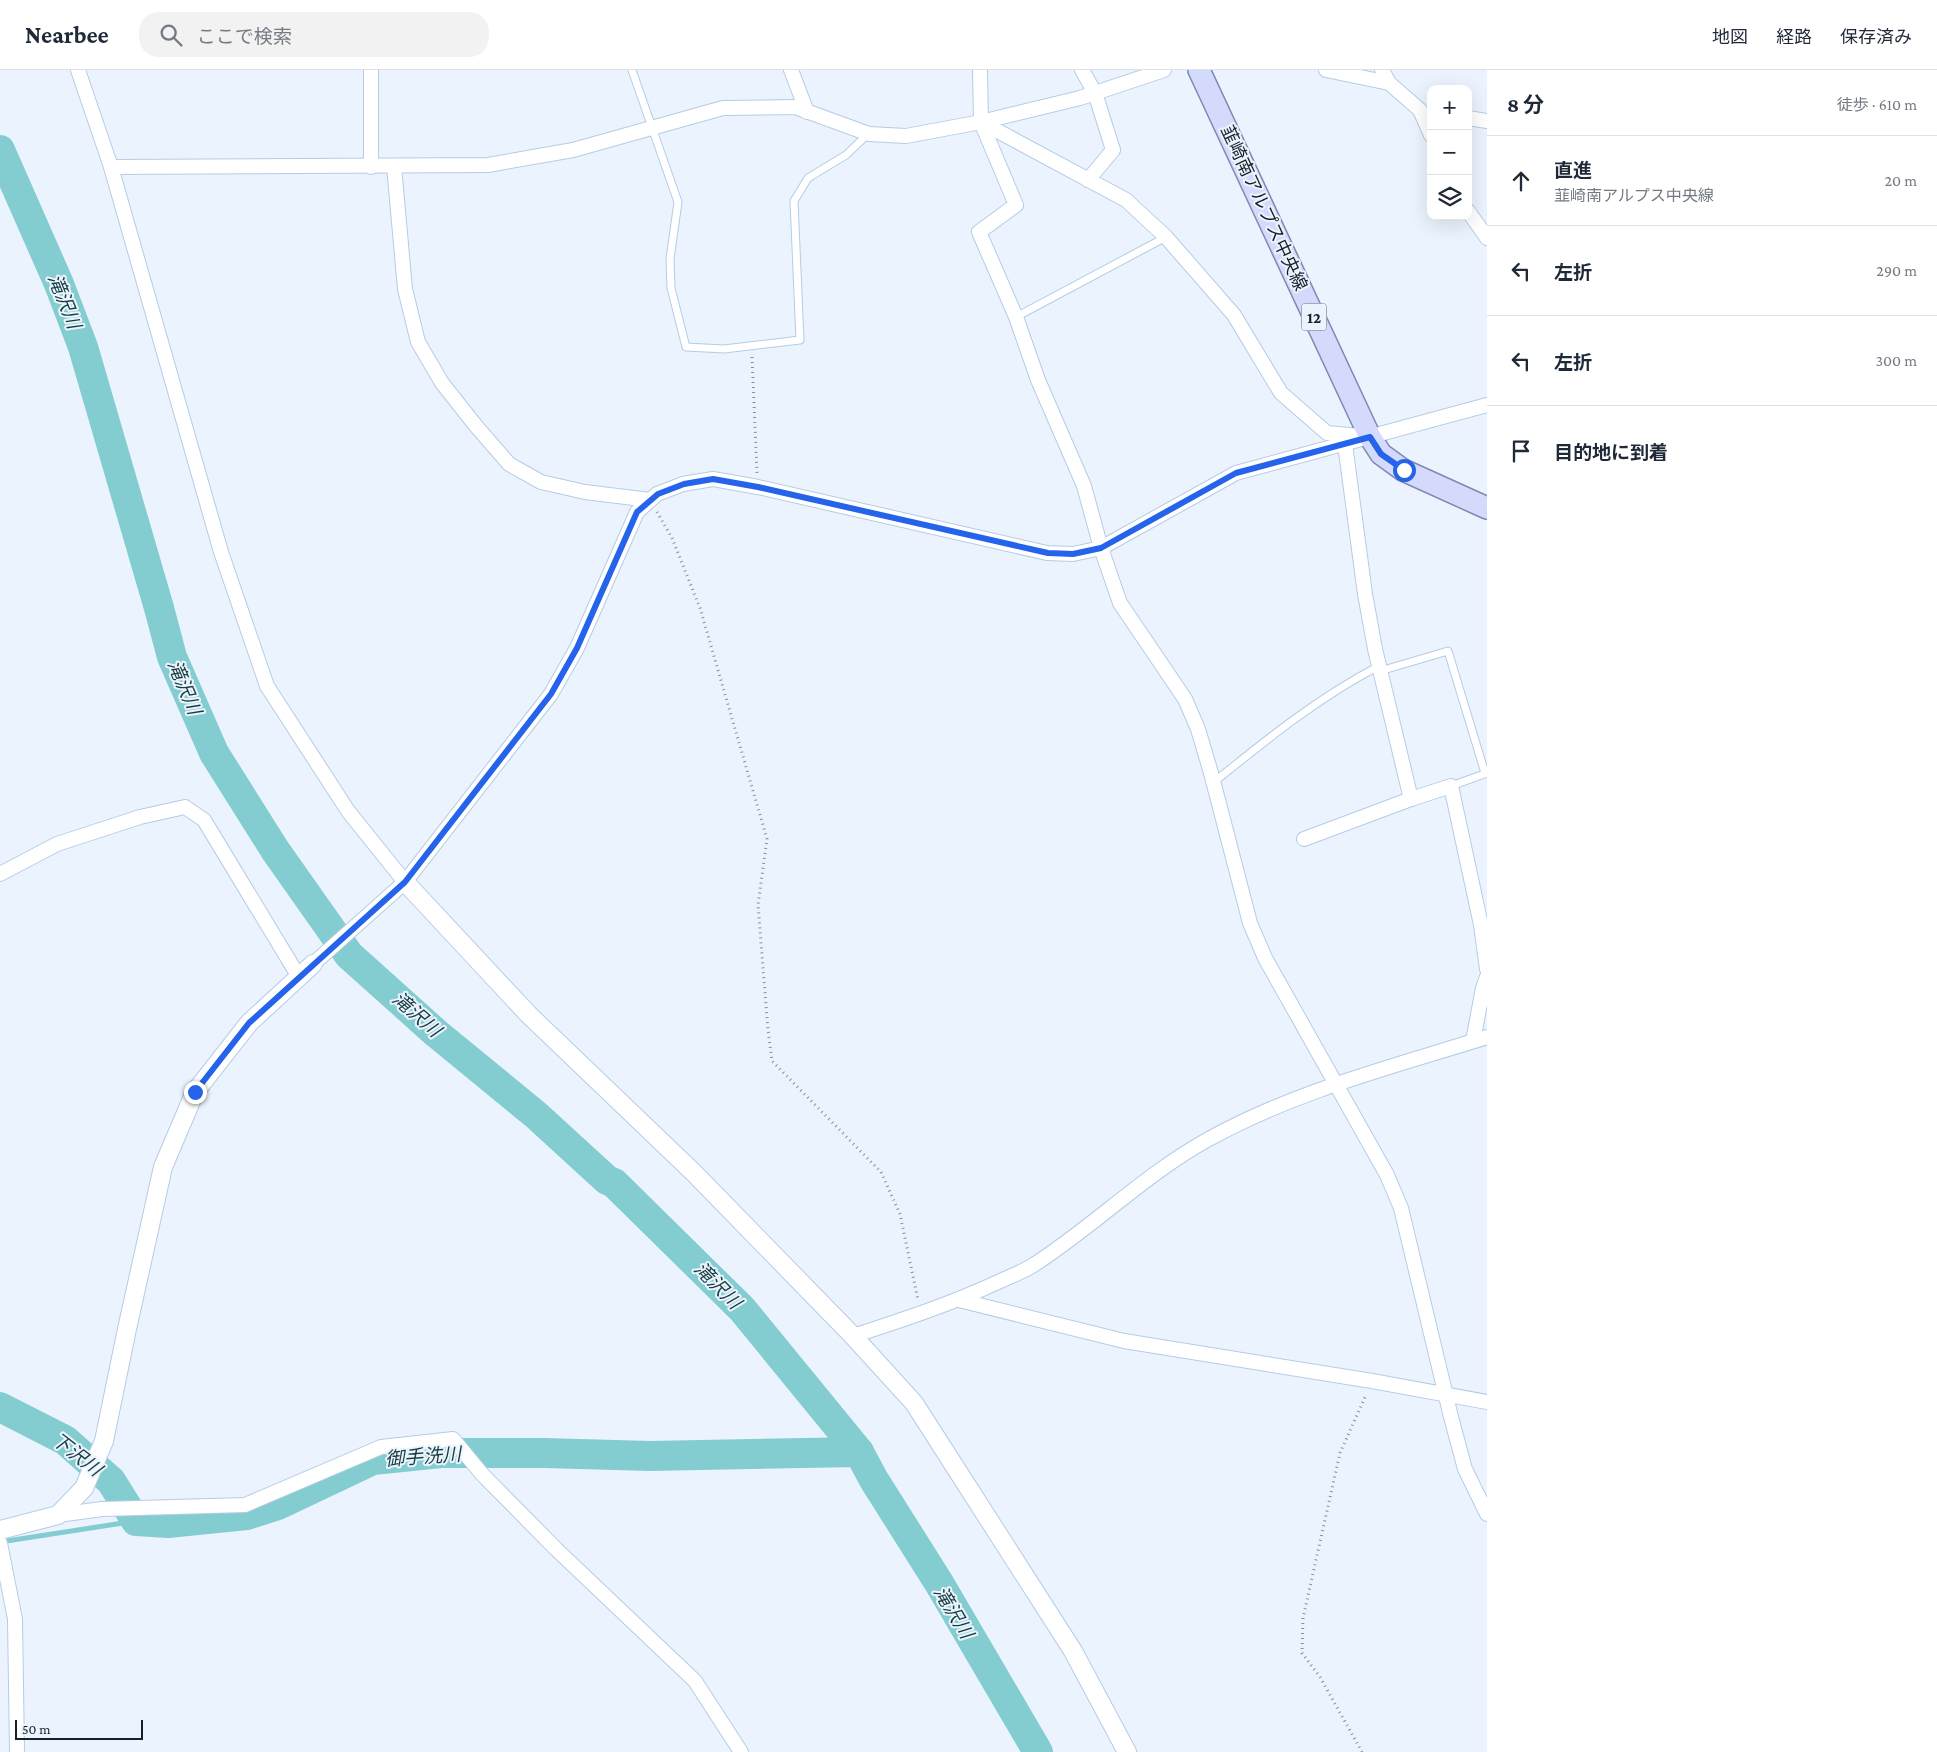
<!DOCTYPE html>
<html lang="ja">
<meta charset="utf-8">
<style>
body{margin:0;font-family:"Crimson Pro","Noto Sans JP",serif;background:#f2f2f3;color:#1f2937}
.controls{position:absolute;right:15px;top:15px;display:grid;overflow:hidden;border-radius:10px;box-shadow:0 5px 20px #0002}
.controls button{width:45px;height:45px;display:grid;place-items:center;padding:0;border:0;border-bottom:1px solid #e0e1e3;background:#fff;color:#1f2937;font:25px sans-serif}
.scale{position:absolute;left:15px;bottom:12px;width:128px;box-sizing:border-box;padding-left:5px;border:2px solid #171f28;border-top:0;font-size:14px;line-height:18px;white-space:nowrap;color:#171f28;-webkit-text-stroke:4px #ebf4fe;paint-order:stroke}
.stop{position:absolute;width:15px;height:15px;margin:-11px;border:4px solid #2563eb;border-radius:50%;background:#fff}
.stop.end{background:#2563eb;border-color:#fff;box-shadow:0 1px 5px #0008}
.list{margin:0;padding:0;list-style:none}
h2{display:flex;justify-content:space-between;align-items:center;height:65px;margin:0;padding:0 20px;font-size:21px}
h2 small{font-size:16px;font-weight:400;color:#747a83}
.list li{display:grid;grid-template-columns:32px 1fr auto;gap:15px;align-items:center;box-sizing:border-box;height:90px;padding:0 20px;border-top:1px solid #e0e1e3}
.list b{display:block;font-size:19px;white-space:nowrap}
.list p{margin:0;font-size:16px;white-space:nowrap;color:#747a83}
.list em{font-size:16px;font-style:normal;color:#747a83}
.icon{flex:none;width:28px;height:28px;fill:none;stroke:currentColor;stroke-width:2;stroke-linecap:round;stroke-linejoin:round}
.map{position:relative;flex:none;width:1487px;height:1682px;overflow:hidden}
header{display:flex;align-items:center;gap:30px;box-sizing:border-box;height:70px;padding:0 25px;background:#fff;border-bottom:1px solid #e0e1e3}
header strong{font-size:24px}
nav{display:flex;gap:28px;margin-inline-start:auto;font-size:18px}
.search{width:350px;height:45px;background:#f2f2f3;display:flex;align-items:center;gap:12px;box-sizing:border-box;padding:0 18px;border-radius:20px;color:#747a83;font-size:19px}
main{display:flex}
aside{flex:1;background:#fff}
.map>svg:first-child{display:block}
.lines{fill:none;stroke-linecap:round;stroke-linejoin:round}
.stream{stroke:#83cdd1;stroke-width:5}
.river{stroke:#83cdd1;stroke-width:30}
.service-casing{stroke:#b5cce4;stroke-width:9}
.minor-casing{stroke:#b5cce4;stroke-width:16}
.tertiary-casing{stroke:#b5cce4;stroke-width:20}
.primary-casing{stroke:#7f88b0;stroke-width:24}
.path{stroke:#879099;stroke-width:3;stroke-dasharray:1 4;stroke-linecap:butt}
.service{stroke:#fff;stroke-width:7}
.minor{stroke:#fff;stroke-width:14}
.tertiary{stroke:#fff;stroke-width:18}
.primary{stroke:#d4dafb;stroke-width:21}
.route{stroke:#2563eb;stroke-width:6}
.labels{text-anchor:middle;stroke-width:4;stroke-linejoin:round;paint-order:stroke}
.shield{fill:#ebf4fe;stroke:#575f68;stroke-width:1}
.shield-label{font-size:16px;font-weight:bold;fill:#171f28}
.street-label{font-size:18px;fill:#171f28;stroke:#ebf4fe}
.water-label{font-size:19px;font-style:italic;fill:#183d3e;stroke:#ebf4fe}
</style>
<header>
<strong>Nearbee</strong>
<div class="search"><svg class="icon" aria-label="search" viewBox="0 0 24 24"><circle cx="10" cy="10" r="6"/><path d="M15 15l6 6"/></svg>ここで検索</div>
<nav><a>地図</a><a>経路</a><a>保存済み</a></nav>
</header>
<main>
<div class="map">
<svg width="1487" height="1682" viewBox="0 0 1487 1682">
<rect width="100%" height="100%" fill="#ebf4fe"/>
<g class="lines">
<polyline class="stream" points="0,1472 136,1451"/>
<g class="river">
<polyline points="0,80 59,214 83,277 159,538 172,587 214,683 275,780 349,885 436,963 536,1045 607,1110 614,1113 742,1239 859,1382 874,1410 939,1513 1038,1682"/>
<polyline points="0,1337 65,1370 111,1411 136,1451 168,1453 247,1445 278,1435 373,1390 441,1383 544,1383 650,1386 859,1382"/>
</g>
<g class="service-casing">
<g id="service">
<polyline points="632,0 678,132 670,189 671,218 686,277 724,279 800,270 794,131 808,108 846,85 868,64"/>
<polyline points="1016,247 1166,167"/>
<polyline points="1380,601 1448,581 1485,703"/>
<path d="M 1214,712 C 1266,670 1319,627 1379,596"/>
<polyline points="1451,716 1487,703"/>
</g>
</g>
<g class="minor-casing">
<g id="minor">
<polyline points="78,0 111,97 221,482 267,616 348,741 405,812"/>
<polyline points="371,0 371,97"/>
<polyline points="791,0 807,42"/>
<polyline points="980,0 981,52 1016,135 979,162 1016,247 1038,310 1084,416 1101,478 1120,533 1185,629 1198,659 1211,703 1250,853 1265,888 1387,1105 1401,1138 1451,1347 1465,1399 1487,1444"/>
<polyline points="1082,0 1095,23 1113,80 1088,110"/>
<polyline points="1326,0 1389,13"/>
<polyline points="1382,0 1389,13 1420,40 1431,65"/>
<polyline points="1468,48 1487,51"/>
<polyline points="981,52 1126,130 1166,167 1234,245 1281,323 1327,363 1361,366"/>
<polyline points="394,96 405,219 418,272 442,313 476,356 509,394 541,412 585,422 650,430"/>
<polyline points="111,97 488,95 573,80 723,38 795,37 869,64 906,66 981,52 1080,28 1164,0"/>
<polyline points="1468,141 1487,168"/>
<polyline points="1345,374 1365,524 1375,579 1411,729"/>
<polyline points="1304,769 1411,729 1451,716 1481,855 1487,899"/>
<polyline points="0,804 57,774 140,747 185,737 204,750 299,907"/>
<polyline points="313,894 405,812 551,624 577,578 637,442 657,424 683,414 713,409 758,417 1047,483 1073,484 1101,478 1236,403 1487,335"/>
<polyline points="1473,971 1483,918 1487,907"/>
<polyline points="959,1230 1124,1271 1372,1311 1487,1332"/>
<path d="M 853,1266 C 902,1250 951,1234 998,1212 C 1009,1207 1022,1202 1032,1196 C 1093,1157 1144,1105 1207,1070 C 1295,1021 1392,997 1487,967"/>
<polyline points="58,1445 102,1439 245,1435 381,1377 453,1369 482,1404 556,1479 695,1611 741,1682"/>
<polyline points="0,1473 15,1549 17,1682"/>
</g>
</g>
<g class="tertiary-casing">
<g id="tertiary">
<polyline points="405,812 528,944 694,1103 853,1266 914,1333 1073,1581 1127,1682"/>
<polyline points="0,1460 58,1445 84,1418 104,1371 127,1259 163,1097 195,1022 249,953 313,894"/>
</g>
</g>
<g class="primary-casing">
<polyline id="primary" points="1199,0 1370,367 1381,384 1403,400 1487,438"/>
</g>
<g class="path">
<polyline points="752,287 757,403"/>
<polyline points="657,442 672,468 700,538 767,769 758,835 768,960 772,991 881,1102 900,1144 918,1230"/>
<polyline points="1362,1682 1320,1607 1302,1583 1303,1548 1340,1383 1366,1325"/>
</g>
<use href="#service" class="service"/>
<use href="#minor" class="minor"/>
<use href="#tertiary" class="tertiary"/>
<use href="#primary" class="primary"/>
</g>
<g class="lines">
<polyline class="route" points="195,1022 249,953 405,812 551,624 577,578 637,442 658,424 684,414 713,409 758,417 1048,483 1073,484 1101,478 1236,403 1370,367 1381,384 1404,400"/>
</g>
<g class="labels">
<rect class="shield" x="1301.5" y="233.5" width="25" height="27" rx="4"/>
<g class="shield-label">
<text x="1314" y="253">12</text>
</g>
<g class="street-label">
<text transform="translate(1264 138) rotate(65)" y="6">韮崎南アルプス中央線</text>
</g>
<g class="water-label">
<text transform="translate(65 231) rotate(68)" y="7">滝沢川</text>
<text transform="translate(185 617) rotate(67)" y="7">滝沢川</text>
<text transform="translate(417 944) rotate(41)" y="7">滝沢川</text>
<text transform="translate(718 1215) rotate(45)" y="7">滝沢川</text>
<text transform="translate(77 1384) rotate(38)" y="7">下沢川</text>
<text transform="translate(423 1386) rotate(-4)" y="7">御手洗川</text>
<text transform="translate(954 1542) rotate(59)" y="7">滝沢川</text>
</g>
</g>
</svg>
<div class="controls">
<button>+</button>
<button>−</button>
<button><svg class="icon" aria-label="layers" viewBox="0 0 24 24"><path d="M12 4l9 5-9 5-9-5zM3 14l9 5 9-5"/></svg></button>
</div>
<div class="scale">50 m</div>
<div class="stop" style="left:1404px;top:400px"></div>
<div class="stop end" style="left:195px;top:1022px"></div>
</div>
<aside>
<h2>8 分<small>徒歩 · 610 m</small></h2>
<ul class="list">
<li><svg class="icon" aria-label="ahead" viewBox="0 0 24 24"><path d="M12 20V5M6 11l6-6 6 6"/></svg><div><b>直進</b><p>韮崎南アルプス中央線</p></div><em>20 m</em></li>
<li><svg class="icon" aria-label="left" viewBox="0 0 24 24"><path d="M17 20v-9H6M10 6l-5 5 5 5"/></svg><div><b>左折</b></div><em>290 m</em></li>
<li><svg class="icon" aria-label="left" viewBox="0 0 24 24"><path d="M17 20v-9H6M10 6l-5 5 5 5"/></svg><div><b>左折</b></div><em>300 m</em></li>
<li><svg class="icon" aria-label="arrive" viewBox="0 0 24 24"><path d="M6 21V4h12l-3 4 3 4H6"/></svg><div><b>目的地に到着</b></div></li>
</ul>
</aside>
</main>
